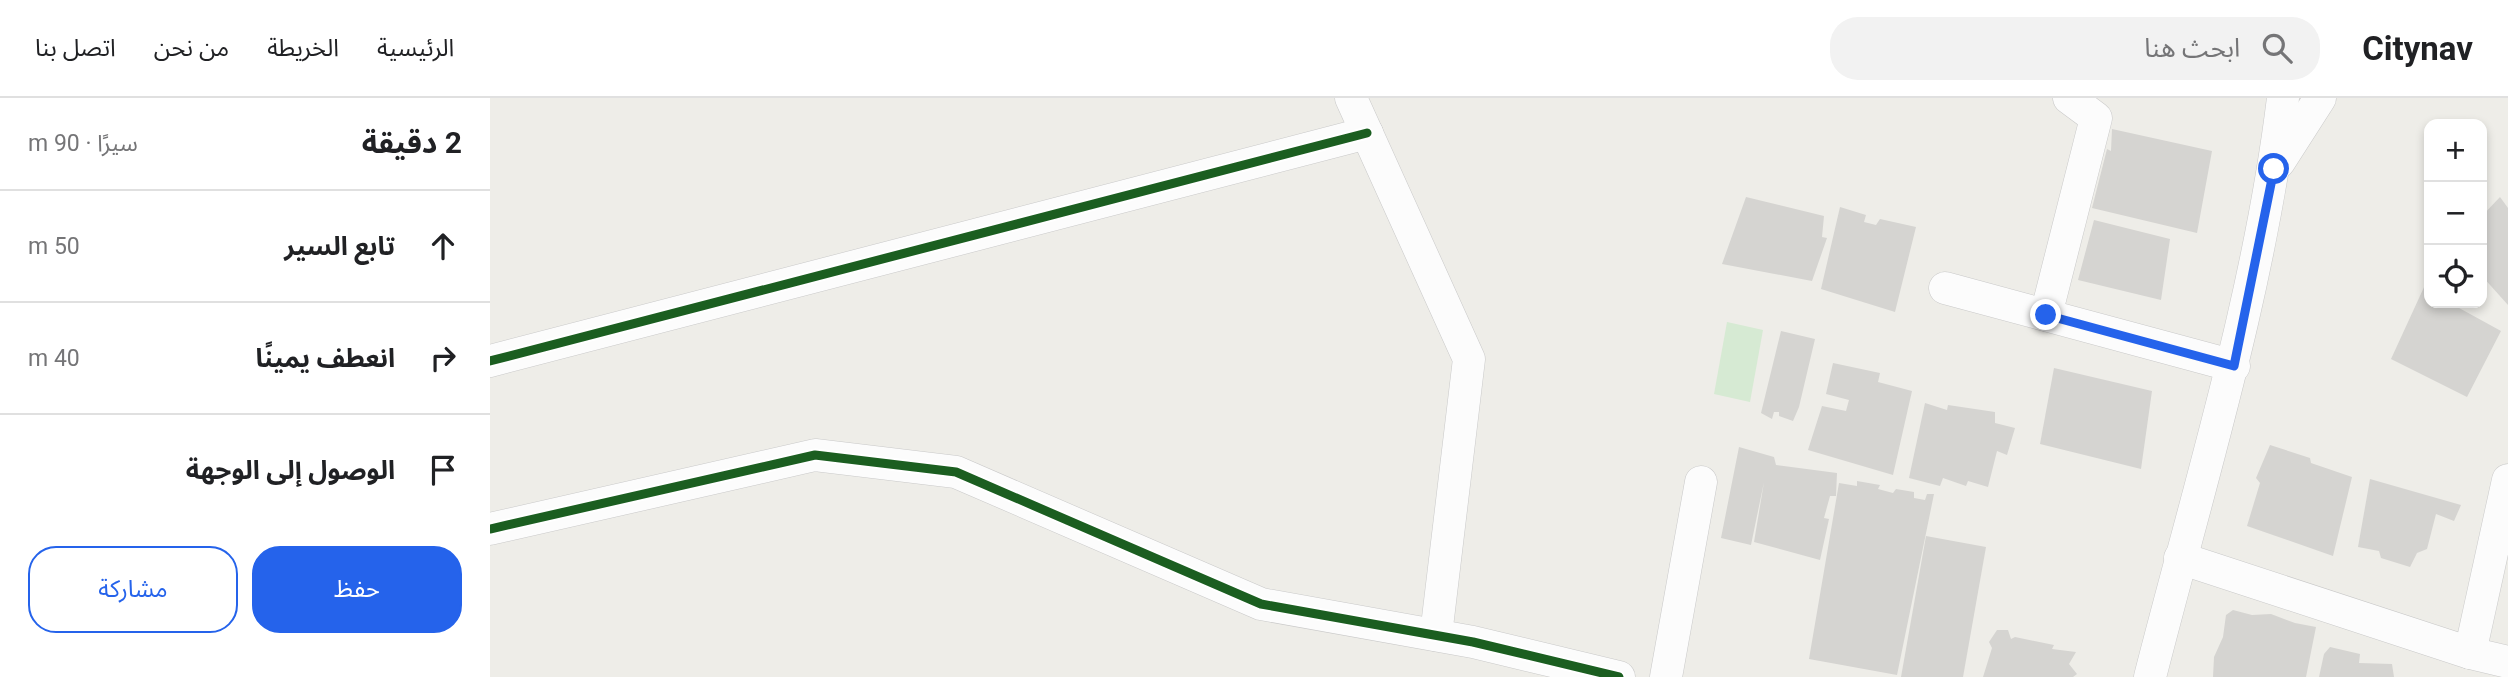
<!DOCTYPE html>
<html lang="ar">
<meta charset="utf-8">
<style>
body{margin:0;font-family:Roboto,"Noto Sans Arabic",sans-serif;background:#f2f2f2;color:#202124;direction:rtl}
.controls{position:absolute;right:21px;top:21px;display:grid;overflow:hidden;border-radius:14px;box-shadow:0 4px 10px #0003}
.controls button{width:63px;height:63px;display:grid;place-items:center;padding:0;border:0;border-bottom:2px solid #e0e0e0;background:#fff;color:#202124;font:35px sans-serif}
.stop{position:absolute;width:21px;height:21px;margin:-16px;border:5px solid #2563eb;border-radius:50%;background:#fff}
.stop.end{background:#2563eb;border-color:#fff;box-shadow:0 2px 7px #0008}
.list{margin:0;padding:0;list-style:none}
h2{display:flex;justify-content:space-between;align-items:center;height:91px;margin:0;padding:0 28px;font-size:30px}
h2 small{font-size:23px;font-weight:400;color:#757577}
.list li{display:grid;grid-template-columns:46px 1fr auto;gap:21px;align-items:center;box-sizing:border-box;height:112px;padding:0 28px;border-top:2px solid #e0e0e0}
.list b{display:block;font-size:26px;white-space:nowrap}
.list em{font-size:23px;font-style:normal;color:#757577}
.actions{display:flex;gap:14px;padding:21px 28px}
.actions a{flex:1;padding:16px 0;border:2px solid #2563eb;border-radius:28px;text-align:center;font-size:24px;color:#2563eb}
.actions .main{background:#2563eb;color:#fff}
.icon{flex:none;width:38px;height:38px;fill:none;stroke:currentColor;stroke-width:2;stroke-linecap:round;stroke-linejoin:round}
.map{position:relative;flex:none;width:2018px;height:579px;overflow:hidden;direction:ltr}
header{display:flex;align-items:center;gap:42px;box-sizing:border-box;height:98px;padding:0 35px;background:#fff;border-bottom:2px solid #e0e0e0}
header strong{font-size:33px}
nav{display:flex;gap:38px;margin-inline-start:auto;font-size:24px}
.search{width:490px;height:63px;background:#f2f2f2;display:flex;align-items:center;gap:18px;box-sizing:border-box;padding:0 24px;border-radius:28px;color:#757577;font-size:26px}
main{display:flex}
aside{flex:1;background:#fff}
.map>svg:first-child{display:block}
.green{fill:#d6ead3}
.building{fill:#d5d4d1}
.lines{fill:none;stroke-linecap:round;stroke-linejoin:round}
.minor-casing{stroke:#c9c9c9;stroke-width:33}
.minor{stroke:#fcfcfc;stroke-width:32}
.cycleway-casing{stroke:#fff;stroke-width:13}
.cycleway{stroke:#1b5e20;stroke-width:9}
.route{stroke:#2563eb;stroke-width:9}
</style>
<header>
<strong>Citynav</strong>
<div class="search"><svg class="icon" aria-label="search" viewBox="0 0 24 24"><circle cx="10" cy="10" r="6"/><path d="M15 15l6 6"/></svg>ابحث هنا</div>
<nav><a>الرئيسية</a><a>الخريطة</a><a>من نحن</a><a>اتصل بنا</a></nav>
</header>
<main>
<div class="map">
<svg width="2018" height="579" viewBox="0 0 2018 579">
<rect width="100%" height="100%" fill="#eeede8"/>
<polygon class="green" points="1237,224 1273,232 1260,304 1224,296"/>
<g class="building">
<polygon points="1622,31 1722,53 1707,135 1602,110 1617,51 1621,53"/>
<polygon points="1256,99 1334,118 1332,139 1337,140 1322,183 1232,166"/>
<polygon points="2010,99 2018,110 2018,207 1992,178 1992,118"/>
<polygon points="1350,109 1376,117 1374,124 1386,127 1390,121 1426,129 1405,214 1331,191"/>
<polygon points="1604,122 1680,141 1671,202 1588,182"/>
<polygon points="1935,187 1939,190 1939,205 1960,205 2011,233 1977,299 1901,261"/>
<polygon points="1291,233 1325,241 1309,309 1303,323 1289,318 1289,314 1284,314 1282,321 1271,315"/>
<polygon points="1343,265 1390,275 1388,284 1422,293 1403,377 1318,352 1332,308 1356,313 1359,302 1336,296"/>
<polygon points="1564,270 1662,293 1651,371 1550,346"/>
<polygon points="1435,305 1457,312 1458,307 1505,314 1505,325 1525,330 1517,357 1507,353 1498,389 1478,383 1476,388 1453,380 1450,388 1419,380"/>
<polygon points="1780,347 1820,360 1821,365 1862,379 1843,458 1757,428 1770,385 1766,380"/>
<polygon points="1249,349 1284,359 1286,367 1347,375 1346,398 1340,398 1334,420 1339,421 1330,462 1264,444 1274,384 1261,447 1231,440"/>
<polygon points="1880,381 1971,407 1964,423 1946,416 1937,451 1927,455 1920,469 1891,460 1889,453 1868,449"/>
<polygon points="1367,383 1390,387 1388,391 1403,395 1406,391 1424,394 1424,400 1435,402 1437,396 1444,396 1407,577 1319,561 1349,385 1367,388"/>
<polygon points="1436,438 1496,449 1473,579 1411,579"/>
<polygon points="1743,512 1762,517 1781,516 1805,525 1826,529 1816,579 1723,579 1724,559 1733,539 1736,517"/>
<polygon points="1507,532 1518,532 1521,541 1525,539 1564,547 1562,551 1586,554 1579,566 1587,576 1583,579 1493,579 1502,550 1499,544"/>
<polygon points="1840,549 1870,556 1869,565 1902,566 1904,579 1829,579 1834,556"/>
</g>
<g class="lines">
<g class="minor-casing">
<g id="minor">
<polyline points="861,0 979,261 946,537"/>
<polyline points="1789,64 1830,0"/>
<polyline points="1455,190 1744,268"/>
<polyline points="1556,217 1606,20 1579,0"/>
<polyline points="0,263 877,35"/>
<polyline points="0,431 325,357 466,374 771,506 983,544 1129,579"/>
<polyline points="1690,460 1980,555 2018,564"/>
<polyline points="1980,555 2018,382"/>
<polyline points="1176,579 1211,384"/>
<path d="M 1660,579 C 1709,387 1769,197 1793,0"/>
</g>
</g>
<use href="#minor" class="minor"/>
<g class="cycleway-casing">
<g id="cycleway">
<polyline points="0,263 877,35"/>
<polyline points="0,431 325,357 466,374 771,506 983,544 1129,579"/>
</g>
</g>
<use href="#cycleway" class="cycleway"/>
</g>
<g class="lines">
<polyline class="route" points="1556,217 1744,268 1784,71"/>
</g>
</svg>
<div class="controls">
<button>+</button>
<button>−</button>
<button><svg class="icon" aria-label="locate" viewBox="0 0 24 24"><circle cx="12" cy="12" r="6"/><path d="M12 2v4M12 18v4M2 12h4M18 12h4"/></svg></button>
</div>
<div class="stop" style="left:1784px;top:71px"></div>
<div class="stop end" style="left:1556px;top:217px"></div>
</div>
<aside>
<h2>2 دقيقة<small>سيرًا · 90 m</small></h2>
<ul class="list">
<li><svg class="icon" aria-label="ahead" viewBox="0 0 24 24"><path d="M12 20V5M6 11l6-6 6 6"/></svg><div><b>تابع السير</b></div><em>50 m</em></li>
<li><svg class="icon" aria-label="right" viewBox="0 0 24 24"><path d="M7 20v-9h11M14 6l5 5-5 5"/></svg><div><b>انعطف يمينًا</b></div><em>40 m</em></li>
<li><svg class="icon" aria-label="arrive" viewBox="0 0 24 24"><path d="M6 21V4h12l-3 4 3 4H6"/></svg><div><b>الوصول إلى الوجهة</b></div></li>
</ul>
<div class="actions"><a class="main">حفظ</a><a>مشاركة</a></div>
</aside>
</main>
